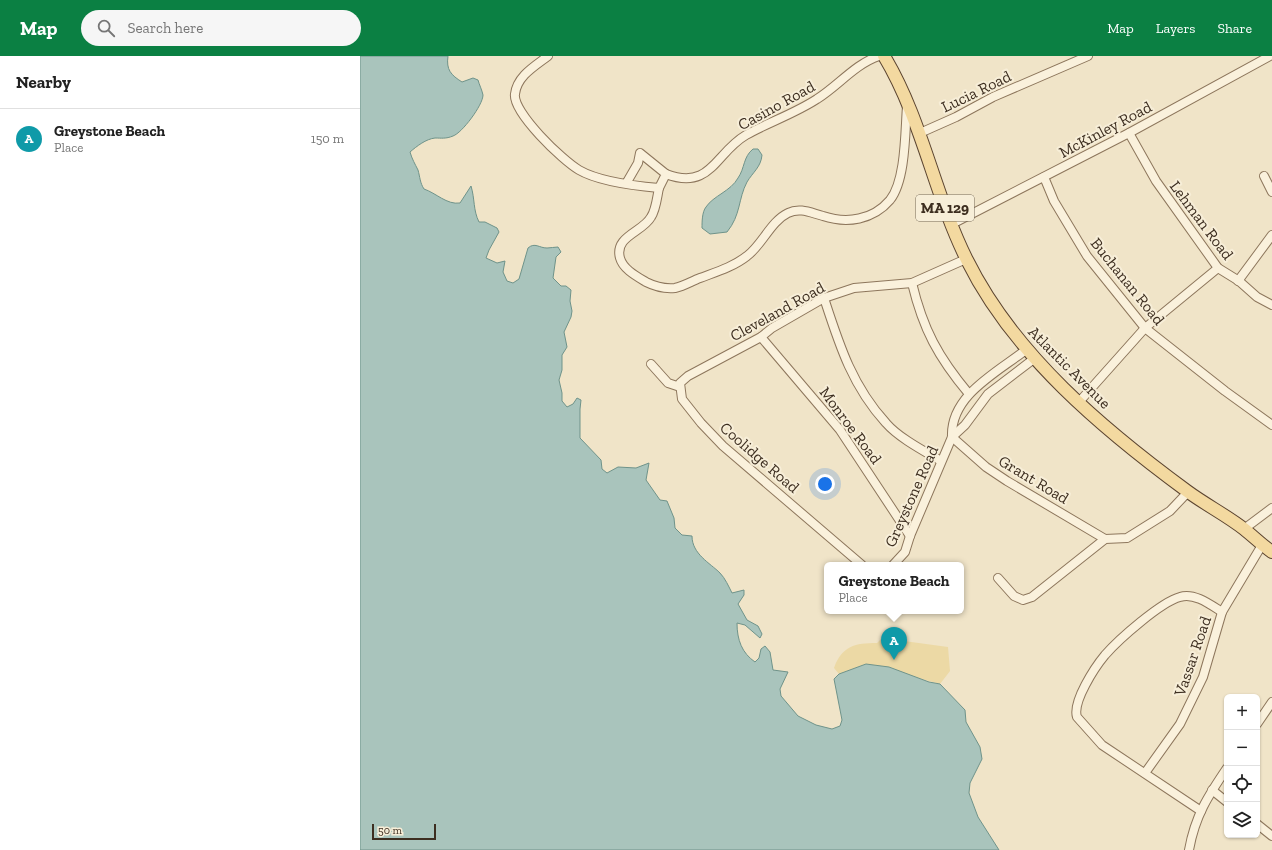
<!DOCTYPE html>
<meta charset="utf-8">
<style>
body{margin:0;font-family:"Zilla Slab",serif;background:#f6f6f6;color:#222}
.controls{position:absolute;right:12px;bottom:12px;display:grid;overflow:hidden;border-radius:6px;box-shadow:0 1px 3px #0004}
.controls button{width:36px;height:36px;display:grid;place-items:center;padding:0;border:0;border-bottom:1px solid #e0e0e0;background:#fff;color:#222;font:20px sans-serif}
.scale{position:absolute;left:12px;bottom:10px;width:64px;box-sizing:border-box;padding-left:4px;border:2px solid #3d2e20;border-top:0;font-size:11px;line-height:14px;white-space:nowrap;color:#3d2e20;-webkit-text-stroke:3px #f7eed8;paint-order:stroke}
.you{position:absolute;left:465px;top:428px;width:14px;height:14px;margin:-10px;border:3px solid #fff;border-radius:50%;background:#1a73e8;box-shadow:0 0 0 6px #1a73e833}
.badge{display:grid;place-items:center;width:26px;height:26px;border-radius:50%;background:#0b8043;color:#fff;font-size:13px;font-weight:700}
.pin{position:absolute;translate:-50% -33px;filter:drop-shadow(0 1px 2px #0008)}
.pin::after{content:'';position:absolute;top:21px;width:14px;height:12px;background:inherit;clip-path:polygon(0 0,100% 0,50% 100%)}
.popup{position:absolute;left:464px;top:506px;width:140px;height:52px;box-sizing:border-box;display:grid;place-content:center;border-radius:6px;background:#fff;filter:drop-shadow(0 1px 3px #0005);font-size:13px;white-space:nowrap;color:#767676}
.popup b{font-size:15px;color:#222}
.popup::after{content:'';position:absolute;left:50%;top:100%;margin-left:-8px;border:8px solid transparent;border-top-color:#fff}
.list{margin:0;padding:0;list-style:none}
h2{display:flex;justify-content:space-between;align-items:center;height:52px;margin:0;padding:0 16px;font-size:17px}
h2 small{font-size:13px;font-weight:400;color:#767676}
.list li{display:grid;grid-template-columns:26px 1fr auto;gap:12px;align-items:center;box-sizing:border-box;height:60px;padding:0 16px;border-top:1px solid #e0e0e0}
.list b{display:block;font-size:15px;white-space:nowrap}
.list p{margin:0;font-size:13px;white-space:nowrap;color:#767676}
.list em{font-size:13px;font-style:normal;color:#767676}
.icon{flex:none;width:22px;height:22px;fill:none;stroke:currentColor;stroke-width:2;stroke-linecap:round;stroke-linejoin:round}
.map{position:relative;flex:none;width:912px;height:794px;overflow:hidden}
header{display:flex;align-items:center;gap:24px;box-sizing:border-box;height:56px;padding:0 20px;background:#0b8043;color:#fff}
header strong{font-size:19px}
nav{display:flex;gap:22px;margin-inline-start:auto;font-size:14px}
.search{width:280px;height:36px;background:#f6f6f6;display:flex;align-items:center;gap:10px;box-sizing:border-box;padding:0 14px;border-radius:22px;color:#767676;font-size:15px}
main{display:flex}
aside{flex:1;background:#fff}
.map>svg:first-child{display:block}
.sand{fill:#ecd9a5}
.water{fill:#a9c4bc;stroke:#6f938a}
.lines{fill:none;stroke-linecap:round;stroke-linejoin:round}
.minor-casing{stroke:#8d765c;stroke-width:10}
.primary-casing{stroke:#5b4430;stroke-width:14}
.minor{stroke:#faf1dc;stroke-width:8}
.primary{stroke:#f3d9a0;stroke-width:12}
.labels{text-anchor:middle;stroke-width:4;stroke-linejoin:round;paint-order:stroke}
.shield{fill:#f7eed8;stroke:#756857;stroke-width:1}
.shield-label{font-size:15px;font-weight:bold;fill:#3d2e20}
.street-label{font-size:16px;fill:#3d2e20;stroke:#f7eed8}
</style>
<header>
<strong>Map</strong>
<div class="search"><svg class="icon" aria-label="search" viewBox="0 0 24 24"><circle cx="10" cy="10" r="6"/><path d="M15 15l6 6"/></svg>Search here</div>
<nav><a>Map</a><a>Layers</a><a>Share</a></nav>
</header>
<main>
<aside>
<h2>Nearby<small></small></h2>
<ul class="list">
<li><span class="badge" style="background:#0f9aa8">A</span><div><b>Greystone Beach</b><p>Place</p></div><em>150 m</em></li>
</ul>
</aside>
<div class="map">
<svg width="912" height="794" viewBox="0 0 912 794">
<rect width="100%" height="100%" fill="#f0e4c8"/>
<path class="sand" d="M 522,582 L 588,591 L 590,615 L 580,628 L 506,608 L 479,618 L 474,612 C 482,590 495,587 517,587 Z"/>
<g class="water">
<path d="M 0,0 L 88,0 C 86,14 91,19 102,26 L 113,22 L 118,24 C 119,28 122,34 123,39 C 123,49 102,77 93,80 C 86,83 81,82 75,82 C 66,83 57,90 50,96 C 52,103 55,108 58,114 C 60,121 60,127 64,133 C 76,137 87,149 100,147 L 111,130 C 115,143 113,154 119,166 L 125,166 L 137,172 L 139,176 L 129,194 L 126,202 L 137,207 L 145,205 L 143,216 L 147,225 L 153,227 L 159,223 L 168,192 C 175,186 179,192 187,192 C 191,192 194,191 198,191 L 201,196 L 196,201 L 193,222 L 201,230 L 206,230 L 211,234 L 210,245 L 212,255 L 211,261 L 204,276 L 207,291 L 202,299 L 202,314 L 199,324 L 202,337 L 202,345 L 207,351 L 213,348 L 217,342 L 221,344 L 220,353 L 220,382 L 241,404 L 242,413 L 247,417 L 258,411 L 276,412 L 289,407 L 286,424 L 300,444 L 307,445 L 314,462 L 315,472 L 322,479 L 332,480 C 332,498 350,507 360,517 C 365,522 369,531 372,537 L 384,534 L 384,539 L 378,548 L 387,564 L 398,570 L 402,578 L 400,582 L 385,569 L 377,567 C 377,584 382,597 395,606 L 399,602 L 401,593 L 405,590 L 410,596 L 413,614 L 428,616 L 420,633 L 421,640 L 438,660 L 456,669 L 472,673 L 480,670 L 482,664 L 474,623 L 479,618 L 506,608 L 529,611 L 569,626 L 580,628 L 605,654 L 606,666 L 620,691 L 622,703 L 610,727 L 609,737 L 618,761 L 639,794 L 0,794 Z"/>
<path d="M 393,93 L 398,93 L 402,99 C 401,111 393,116 387,126 C 378,143 381,159 367,176 L 350,178 L 342,172 C 342,166 342,156 346,151 C 353,140 371,135 378,122 C 385,112 383,101 393,93 Z"/>
</g>
<g class="lines">
<g class="minor-casing">
<g id="minor">
<path d="M 188,0 C 175,10 157,20 155,38 C 152,56 203,105 219,114 C 238,125 276,130 299,132 L 306,118 L 280,97 L 278,107 L 267,126"/>
<polyline points="560,77 596,61 633,41 728,0"/>
<polyline points="769,77 796,125 858,212 879,225 897,241 912,249"/>
<path d="M 306,118 C 351,135 355,97 386,79 C 409,66 434,58 457,43 C 478,30 495,8 519,0"/>
<polyline points="904,120 912,136"/>
<polyline points="684,121 694,145 727,200 785,272 865,335 912,369"/>
<path d="M 299,132 C 297,141 296,154 291,161 C 283,176 254,180 260,202 C 263,213 276,220 286,226 C 294,230 305,233 315,232 C 324,230 332,225 340,222 C 356,216 373,211 387,200 C 402,189 411,165 428,157 C 440,151 451,157 463,160 C 487,168 513,164 530,144 C 546,124 545,75 547,50"/>
<polyline points="592,168 769,77 910,0"/>
<polyline points="878,225 912,179"/>
<path d="M 552,227 C 563,273 578,301 609,338"/>
<path d="M 464,242 C 479,288 492,330 526,367 C 539,382 564,395 581,405"/>
<polyline points="401,281 480,374 550,480"/>
<polyline points="291,308 308,327 320,331"/>
<polyline points="719,346 785,272 858,212"/>
<polyline points="592,381 626,411 647,425 745,483"/>
<path d="M 592,381 C 590,339 638,316 667,293"/>
<polyline points="884,473 912,452"/>
<polyline points="502,509 363,390 341,367 322,343 320,327 328,320 401,281 412,272 464,242 494,232 552,227 606,203"/>
<polyline points="533,509 545,496 550,480 592,381 605,369 628,338 675,302"/>
<polyline points="638,522 654,540 663,544 672,541 745,483 767,482 810,455 828,436"/>
<polyline points="897,668 912,646"/>
<polyline points="785,717 820,668 843,621 862,556 902,489"/>
<polyline points="852,734 867,746"/>
<path d="M 841,755 L 742,689 L 717,661 C 712,646 735,611 745,599 C 759,583 801,546 820,541 C 834,536 851,549 862,556"/>
<polyline points="897,768 912,780"/>
<path d="M 829,794 C 835,760 848,740 867,712"/>
</g>
</g>
<g class="primary-casing">
<path id="primary" d="M 524,0 C 562,63 574,138 607,204 C 654,299 744,374 827,435 C 846,449 866,459 884,473 C 894,481 902,489 912,496"/>
</g>
<use href="#minor" class="minor"/>
<use href="#primary" class="primary"/>
</g>
<g class="labels">
<rect class="shield" x="556" y="139" width="58" height="26" rx="3"/>
<g class="shield-label">
<text x="585" y="157">MA 129</text>
</g>
<g class="street-label">
<text transform="translate(616 35) rotate(-26)" y="6">Lucia Road</text>
<text transform="translate(416 49) rotate(-29)" y="6">Casino Road</text>
<text transform="translate(745 73) rotate(-28)" y="6">McKinley Road</text>
<text transform="translate(842 164) rotate(53)" y="6">Lehman Road</text>
<text transform="translate(768 225) rotate(51)" y="6">Buchanan Road</text>
<text transform="translate(417 255) rotate(-29)" y="6">Cleveland Road</text>
<text transform="translate(710 311) rotate(45)" y="6">Atlantic Avenue</text>
<text transform="translate(491 369) rotate(53)" y="6">Monroe Road</text>
<text transform="translate(400 401) rotate(41)" y="6">Coolidge Road</text>
<text transform="translate(674 423) rotate(31)" y="6">Grant Road</text>
<text transform="translate(551 440) rotate(-66)" y="6">Greystone Road</text>
<text transform="translate(832 600) rotate(-71)" y="6">Vassar Road</text>
</g>
</g>
</svg>
<div class="controls">
<button>+</button>
<button>−</button>
<button><svg class="icon" aria-label="locate" viewBox="0 0 24 24"><circle cx="12" cy="12" r="6"/><path d="M12 2v4M12 18v4M2 12h4M18 12h4"/></svg></button>
<button><svg class="icon" aria-label="layers" viewBox="0 0 24 24"><path d="M12 4l9 5-9 5-9-5zM3 14l9 5 9-5"/></svg></button>
</div>
<div class="scale">50 m</div>
<div class="you"></div>
<div class="pin badge" style="left:534px;top:604px;background:#0f9aa8">A</div>
<div class="popup"><b>Greystone Beach</b>Place</div>
</div>
</main>
